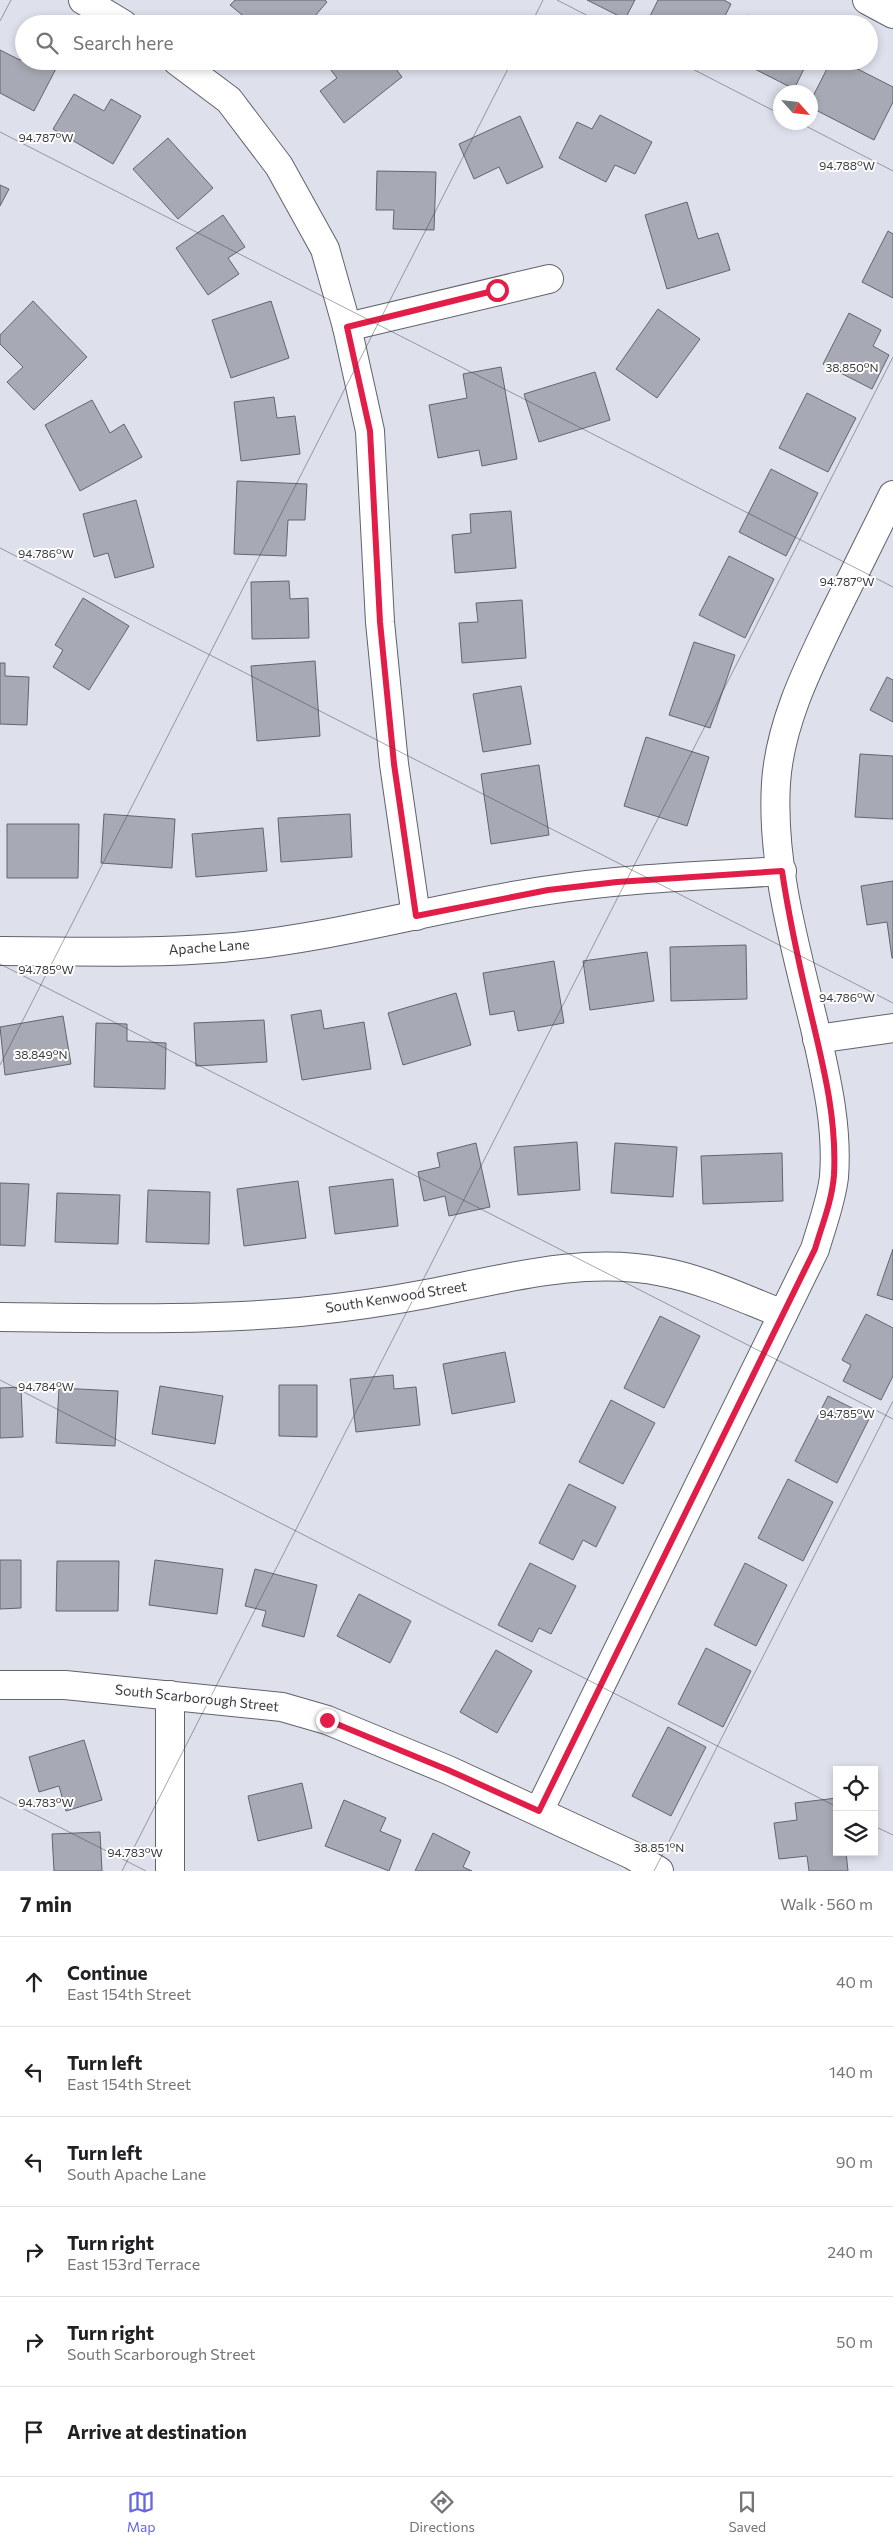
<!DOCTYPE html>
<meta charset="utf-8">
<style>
body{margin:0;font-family:Commissioner,sans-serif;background:#f6f6f6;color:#202124}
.controls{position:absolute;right:15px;bottom:15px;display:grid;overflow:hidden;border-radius:0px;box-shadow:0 2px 8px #0003}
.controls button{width:45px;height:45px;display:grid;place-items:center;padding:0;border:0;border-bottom:1px solid #e0e0e0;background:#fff;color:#202124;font:25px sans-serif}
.compass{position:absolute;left:773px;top:85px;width:45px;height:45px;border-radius:50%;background:#fff;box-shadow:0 2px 8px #0003;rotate:117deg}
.stop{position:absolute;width:15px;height:15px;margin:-11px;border:4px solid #e11d48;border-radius:50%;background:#fff}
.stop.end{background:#e11d48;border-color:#fff;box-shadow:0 1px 5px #0008}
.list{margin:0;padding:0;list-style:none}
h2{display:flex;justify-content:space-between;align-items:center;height:65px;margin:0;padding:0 20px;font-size:21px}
h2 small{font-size:16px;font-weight:400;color:#757577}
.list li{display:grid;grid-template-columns:32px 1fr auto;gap:15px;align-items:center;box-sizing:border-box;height:90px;padding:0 20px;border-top:1px solid #e0e0e0}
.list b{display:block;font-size:19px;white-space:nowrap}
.list p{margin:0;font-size:16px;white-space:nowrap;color:#757577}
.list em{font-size:16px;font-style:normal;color:#757577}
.icon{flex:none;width:28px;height:28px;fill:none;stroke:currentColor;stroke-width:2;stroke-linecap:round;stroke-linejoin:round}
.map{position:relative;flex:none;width:893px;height:1871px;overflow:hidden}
.search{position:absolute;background:#fff;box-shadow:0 2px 8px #0003;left:15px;right:15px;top:15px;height:55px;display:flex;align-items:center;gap:12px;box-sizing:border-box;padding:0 18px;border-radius:28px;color:#757577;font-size:19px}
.sheet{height:605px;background:#fff}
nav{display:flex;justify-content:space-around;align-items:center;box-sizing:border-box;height:70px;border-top:1px solid #e0e0e0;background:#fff;font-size:14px;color:#757577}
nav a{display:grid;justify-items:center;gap:2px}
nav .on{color:#6767e1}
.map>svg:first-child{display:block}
.building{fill:#a7a9b4;stroke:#63646e}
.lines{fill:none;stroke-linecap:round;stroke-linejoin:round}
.minor-casing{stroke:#60626c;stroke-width:30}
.minor{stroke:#fff;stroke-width:28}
.route{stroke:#e11d48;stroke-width:6}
.ticks{fill:none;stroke:#3b3c40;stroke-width:1;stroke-opacity:0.45}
.labels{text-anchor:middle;stroke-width:4;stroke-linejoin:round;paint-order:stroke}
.street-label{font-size:14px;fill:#3b3c40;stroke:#fff}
.ticks-label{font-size:12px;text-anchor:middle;fill:#3b3c40;stroke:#fff;stroke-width:4;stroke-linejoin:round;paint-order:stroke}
</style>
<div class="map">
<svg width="893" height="1871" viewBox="0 0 893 1871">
<rect width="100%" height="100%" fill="#dee0ec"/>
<g class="building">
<polygon points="235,0 325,0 327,2 308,24 253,24 230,5"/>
<polygon points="587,0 635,0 625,19"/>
<polygon points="658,0 724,0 731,4 721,24 659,24 649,18"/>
<polygon points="747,15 764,24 743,24"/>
<polygon points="355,17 361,24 347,24"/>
<polygon points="0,50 20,60 24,52 24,61 60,61 34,111 0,93"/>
<polygon points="324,61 390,61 402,77 344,123 320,91 337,78"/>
<polygon points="739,61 808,61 794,89"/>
<polygon points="831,61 842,61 893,87 893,102 874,140 810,107 810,102"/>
<polygon points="74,94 104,111 111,99 141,116 113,164 53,129"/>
<polygon points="600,115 652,142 635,174 615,165 606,182 559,158 577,122 592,129"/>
<polygon points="520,116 543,167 507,184 499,167 474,179 459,144"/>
<polygon points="168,138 213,188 178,219 133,169"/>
<polygon points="377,171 436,172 434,230 393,229 394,210 376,210"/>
<polygon points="0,185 9,189 0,206"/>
<polygon points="687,202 698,239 718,233 730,270 667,289 645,215"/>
<polygon points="223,215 245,247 228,258 239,274 208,295 176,248"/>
<polygon points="888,231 893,234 893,298 862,282"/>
<polygon points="33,301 87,357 34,410 7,382 23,367 0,344 0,335"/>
<polygon points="271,301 289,358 231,378 212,320"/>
<polygon points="658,309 700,339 657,398 616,369"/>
<polygon points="849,313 881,330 873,346 889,355 872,389 823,364"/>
<polygon points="501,367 517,459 482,466 479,450 438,458 429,405 467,398 463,374"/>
<polygon points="595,372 610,420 539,442 524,394"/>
<polygon points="807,393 856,418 828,472 779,448"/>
<polygon points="274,397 277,418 295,416 300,454 241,461 234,402"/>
<polygon points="92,400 110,433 124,424 142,457 80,491 45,425"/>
<polygon points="771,469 818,493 786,556 739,532"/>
<polygon points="237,481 307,484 305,520 288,520 286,556 234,554"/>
<polygon points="136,500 154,567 115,578 108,553 94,557 83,514"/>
<polygon points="511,511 516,568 455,573 452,535 471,533 470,514"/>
<polygon points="729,556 774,579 745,638 699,615"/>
<polygon points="289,581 290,599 308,598 309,638 252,639 251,582"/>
<polygon points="83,598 129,626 89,690 53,667 63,650 55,645"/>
<polygon points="522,600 526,658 462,663 459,623 478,622 476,603"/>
<polygon points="694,642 735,655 710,728 669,715"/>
<polygon points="315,661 320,736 257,741 251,666"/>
<polygon points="0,663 5,663 5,676 29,677 27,725 0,724"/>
<polygon points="887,677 893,680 893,722 870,710"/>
<polygon points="521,686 531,744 483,752 473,694"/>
<polygon points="646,737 709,757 687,826 624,806"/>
<polygon points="860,754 893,756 893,819 855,817"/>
<polygon points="539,765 549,835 491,844 481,774"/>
<polygon points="104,814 175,819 172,868 101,863"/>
<polygon points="350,814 352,857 281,862 278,818"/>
<polygon points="7,824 79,824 78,878 7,878"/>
<polygon points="263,828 267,871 196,877 192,834"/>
<polygon points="893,881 893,958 892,958 887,922 867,925 861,886"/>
<polygon points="746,945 747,999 671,1001 670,947"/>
<polygon points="647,952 654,1001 590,1010 583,961"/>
<polygon points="554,961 564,1023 518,1031 514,1011 490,1015 483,973"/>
<polygon points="456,993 471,1045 403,1065 388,1013"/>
<polygon points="321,1010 324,1029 364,1022 371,1069 302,1080 291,1015"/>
<polygon points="63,1016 71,1064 5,1075 0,1027"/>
<polygon points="264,1020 267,1062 196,1066 194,1023"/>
<polygon points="96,1023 127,1024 127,1041 166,1043 165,1089 94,1087"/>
<polygon points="577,1142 580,1190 518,1195 514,1147"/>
<polygon points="476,1143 490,1207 449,1216 445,1196 424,1201 418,1172 440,1167 437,1153"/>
<polygon points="615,1143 677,1147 673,1197 611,1193"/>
<polygon points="782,1153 783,1201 703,1204 701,1156"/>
<polygon points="393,1179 398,1226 335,1234 329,1187"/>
<polygon points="298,1181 306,1238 244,1246 237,1189"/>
<polygon points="0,1183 29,1184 25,1246 0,1245"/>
<polygon points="148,1190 210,1192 209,1244 146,1242"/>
<polygon points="57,1193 120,1195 118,1244 55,1242"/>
<polygon points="893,1249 893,1300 877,1295"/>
<polygon points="866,1314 893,1328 893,1376 881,1400 843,1381 851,1365 842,1360"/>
<polygon points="660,1316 700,1336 664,1408 624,1388"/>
<polygon points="505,1352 515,1402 452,1414 443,1364"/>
<polygon points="393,1375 394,1389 416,1387 420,1425 356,1432 350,1379"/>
<polygon points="279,1385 317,1385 317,1437 279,1436"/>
<polygon points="160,1386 223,1396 215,1444 152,1434"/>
<polygon points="21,1387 23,1437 0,1438 0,1388"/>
<polygon points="59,1388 118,1391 115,1446 56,1443"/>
<polygon points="828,1396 870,1417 837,1483 795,1461"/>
<polygon points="611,1400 655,1423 623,1484 579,1462"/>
<polygon points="788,1479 833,1502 803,1561 758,1538"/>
<polygon points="569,1484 616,1507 596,1547 583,1540 573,1560 539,1543"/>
<polygon points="0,1560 21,1560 21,1608 0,1609"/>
<polygon points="155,1560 223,1569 217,1614 149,1605"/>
<polygon points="57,1561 119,1561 118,1611 56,1611"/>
<polygon points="530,1563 576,1586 551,1634 539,1628 532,1642 498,1625"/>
<polygon points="745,1563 787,1585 756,1646 714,1625"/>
<polygon points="255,1569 317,1585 304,1637 262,1626 266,1611 245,1606"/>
<polygon points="359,1594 411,1621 390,1663 337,1636"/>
<polygon points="706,1648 751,1671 723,1727 678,1704"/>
<polygon points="496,1650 532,1671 497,1733 460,1712"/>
<polygon points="668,1727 706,1747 671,1816 632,1796"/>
<polygon points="84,1740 102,1800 66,1811 59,1786 39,1792 29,1757"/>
<polygon points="302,1783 312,1828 258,1841 248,1796"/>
<polygon points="837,1798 837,1852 846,1852 848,1871 809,1871 807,1856 779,1859 774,1823 797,1820 795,1803"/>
<polygon points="344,1800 386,1818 380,1831 401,1840 389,1871 325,1846"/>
<polygon points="100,1832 102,1871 54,1871 52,1834"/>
<polygon points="433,1833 470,1852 463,1867 472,1871 415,1871"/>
</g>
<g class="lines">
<g class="minor-casing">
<g id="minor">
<polyline points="83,0 123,24"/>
<polyline points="867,0 893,14"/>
<polyline points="177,61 229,100 279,166 325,249 347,327 370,431 380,622 394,764 416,916"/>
<polyline points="347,327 549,279"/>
<path d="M 0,951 C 74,951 148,954 222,948 C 333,939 439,906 549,890 C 626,878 704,876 782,871"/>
<polyline points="817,1039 893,1028"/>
<path d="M 0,1317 C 100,1318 200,1321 300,1312 C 341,1308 385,1302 426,1294 C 504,1279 583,1256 663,1272 C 705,1280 744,1299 783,1314"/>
<polyline points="0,1685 65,1685 282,1707 327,1720 448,1770 632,1855 659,1871"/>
<polyline points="170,1695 170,1871"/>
<path d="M 539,1811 L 815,1249 C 822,1225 831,1202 834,1177 C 838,1126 826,1077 815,1028 C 796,949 771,865 776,783 C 780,722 809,666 835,612 C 854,573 874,534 893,495"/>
</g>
</g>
<use href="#minor" class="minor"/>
</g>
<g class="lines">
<path class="route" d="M 327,1720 L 448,1770 L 539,1811 L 815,1249 C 822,1225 832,1201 834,1175 C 837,1118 823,1065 810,1010 C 799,964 789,918 782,871 L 617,882 L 548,890 L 416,916 L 394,764 L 380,622 L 370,431 L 347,327 L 497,290"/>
</g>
<path class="ticks" d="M 557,0 L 604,24M 0,21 L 11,0M 531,24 L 543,0M 677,61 L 780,114M 798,122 L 893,171M 0,132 L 893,587M 0,548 L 893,1003M 0,964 L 893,1419M 0,1065 L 512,61M 0,1380 L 837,1807M 0,1797 L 146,1871M 874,1826 L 893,1835M 122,1871 L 893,357M 654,1871 L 893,1401"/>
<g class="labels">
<g class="street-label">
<text transform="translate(209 947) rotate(-4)" y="5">Apache Lane</text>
<text transform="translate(396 1297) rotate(-9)" y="5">South Kenwood Street</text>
<text transform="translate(197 1698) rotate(6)" y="5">South Scarborough Street</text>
</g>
</g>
<g class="ticks-label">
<text x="46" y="142">94.787°W</text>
<text x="847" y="170">94.788°W</text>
<text x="852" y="372">38.850°N</text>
<text x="46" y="558">94.786°W</text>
<text x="847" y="586">94.787°W</text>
<text x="46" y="974">94.785°W</text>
<text x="847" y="1002">94.786°W</text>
<text x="41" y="1059">38.849°N</text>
<text x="46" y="1391">94.784°W</text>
<text x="847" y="1418">94.785°W</text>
<text x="46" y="1807">94.783°W</text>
<text x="659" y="1852">38.851°N</text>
<text x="135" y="1857">94.783°W</text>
</g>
</svg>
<div class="controls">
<button><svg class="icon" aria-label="locate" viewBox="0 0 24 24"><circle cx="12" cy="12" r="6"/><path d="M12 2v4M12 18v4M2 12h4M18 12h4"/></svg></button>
<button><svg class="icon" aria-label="layers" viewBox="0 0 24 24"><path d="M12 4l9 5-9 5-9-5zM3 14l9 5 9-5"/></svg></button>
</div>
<svg class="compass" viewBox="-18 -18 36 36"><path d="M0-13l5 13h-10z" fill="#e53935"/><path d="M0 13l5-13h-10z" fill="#757577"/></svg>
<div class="stop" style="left:497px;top:290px"></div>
<div class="stop end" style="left:327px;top:1720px"></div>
<div class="search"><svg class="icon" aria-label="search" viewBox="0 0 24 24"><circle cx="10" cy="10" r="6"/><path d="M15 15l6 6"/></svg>Search here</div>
</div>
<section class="sheet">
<h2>7 min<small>Walk · 560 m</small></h2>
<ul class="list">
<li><svg class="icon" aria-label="ahead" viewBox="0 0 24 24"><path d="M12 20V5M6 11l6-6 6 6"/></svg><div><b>Continue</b><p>East 154th Street</p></div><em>40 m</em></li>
<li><svg class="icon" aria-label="left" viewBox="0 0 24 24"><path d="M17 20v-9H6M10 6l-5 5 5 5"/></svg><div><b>Turn left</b><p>East 154th Street</p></div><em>140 m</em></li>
<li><svg class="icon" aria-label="left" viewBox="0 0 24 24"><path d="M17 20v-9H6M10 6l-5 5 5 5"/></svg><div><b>Turn left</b><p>South Apache Lane</p></div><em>90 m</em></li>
<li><svg class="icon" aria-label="right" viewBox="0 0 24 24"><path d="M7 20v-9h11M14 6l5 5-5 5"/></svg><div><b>Turn right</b><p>East 153rd Terrace</p></div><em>240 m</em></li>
<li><svg class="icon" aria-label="right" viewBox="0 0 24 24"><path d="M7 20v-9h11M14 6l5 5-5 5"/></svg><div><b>Turn right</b><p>South Scarborough Street</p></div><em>50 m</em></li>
<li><svg class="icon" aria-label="arrive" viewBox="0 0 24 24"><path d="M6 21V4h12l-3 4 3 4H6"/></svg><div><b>Arrive at destination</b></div></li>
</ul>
</section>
<nav>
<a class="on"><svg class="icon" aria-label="map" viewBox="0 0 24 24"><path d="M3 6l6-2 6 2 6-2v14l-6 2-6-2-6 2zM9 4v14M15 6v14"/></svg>Map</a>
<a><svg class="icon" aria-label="directions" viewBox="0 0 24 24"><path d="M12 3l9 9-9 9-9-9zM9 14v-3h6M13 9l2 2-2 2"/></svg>Directions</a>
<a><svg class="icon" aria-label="saved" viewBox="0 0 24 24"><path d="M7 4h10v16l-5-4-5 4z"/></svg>Saved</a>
</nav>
